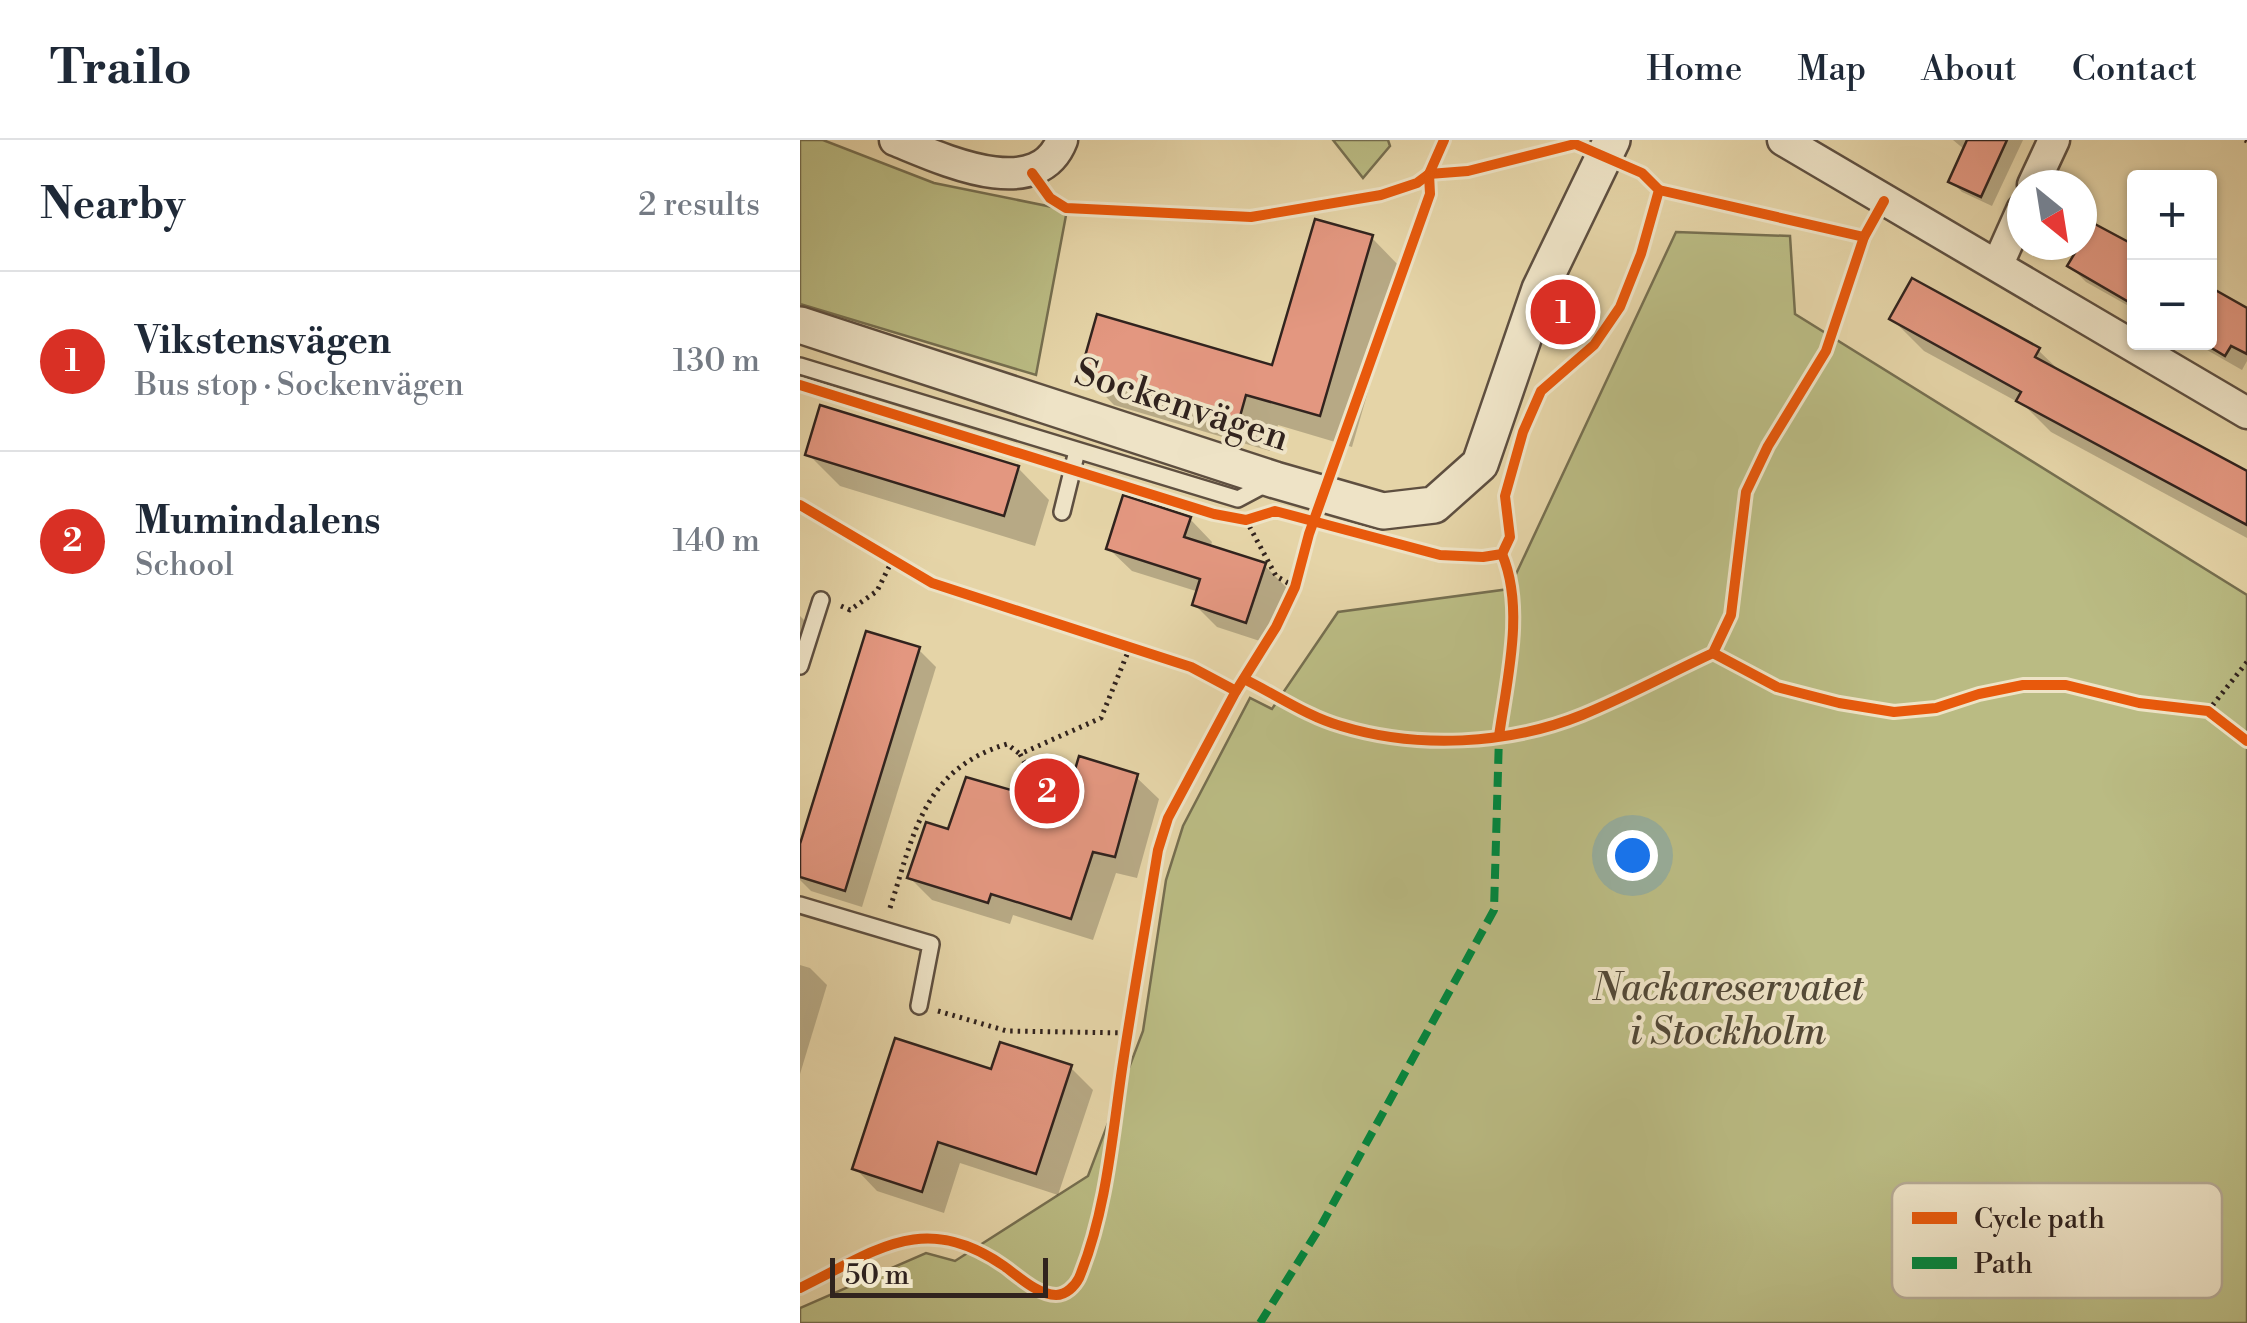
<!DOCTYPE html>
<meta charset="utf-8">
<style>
body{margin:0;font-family:"Libre Bodoni",serif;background:#f2f2f3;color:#1f2937}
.controls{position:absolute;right:30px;top:30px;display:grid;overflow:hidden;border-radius:10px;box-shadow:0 2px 8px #0004}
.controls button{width:90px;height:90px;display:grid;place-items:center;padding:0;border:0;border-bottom:2px solid #e0e1e3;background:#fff;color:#1f2937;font:50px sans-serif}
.compass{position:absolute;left:1207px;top:30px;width:90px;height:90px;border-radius:50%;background:#fff;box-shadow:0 2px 8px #0004;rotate:150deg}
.scale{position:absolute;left:30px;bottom:25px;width:218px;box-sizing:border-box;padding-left:10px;border:5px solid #31231e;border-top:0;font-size:28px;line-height:35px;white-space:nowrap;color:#31231e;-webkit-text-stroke:8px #eee3c6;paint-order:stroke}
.you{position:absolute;left:832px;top:715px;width:35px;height:35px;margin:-25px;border:8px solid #fff;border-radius:50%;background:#1a73e8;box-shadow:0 0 0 15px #1a73e833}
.badge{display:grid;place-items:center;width:65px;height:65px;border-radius:50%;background:#d93025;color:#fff;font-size:32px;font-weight:700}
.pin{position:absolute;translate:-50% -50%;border:5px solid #fff;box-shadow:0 2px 10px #0006}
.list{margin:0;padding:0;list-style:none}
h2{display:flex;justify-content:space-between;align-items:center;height:130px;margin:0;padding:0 40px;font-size:42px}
h2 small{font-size:32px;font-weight:400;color:#747a83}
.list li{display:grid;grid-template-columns:65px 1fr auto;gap:30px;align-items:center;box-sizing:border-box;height:180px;padding:0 40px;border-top:2px solid #e0e1e3}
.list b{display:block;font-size:38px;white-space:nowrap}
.list p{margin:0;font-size:32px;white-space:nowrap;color:#747a83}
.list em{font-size:32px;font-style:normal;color:#747a83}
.map{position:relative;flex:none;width:1447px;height:1183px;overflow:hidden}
header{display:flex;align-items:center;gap:60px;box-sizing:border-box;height:140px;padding:0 50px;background:#fff;border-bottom:2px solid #e0e1e3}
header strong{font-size:48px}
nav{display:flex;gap:55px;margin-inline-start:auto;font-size:35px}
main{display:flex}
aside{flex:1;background:#fff}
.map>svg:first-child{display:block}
.green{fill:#babb83;stroke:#766f50;stroke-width:2.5}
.shadow{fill:#0003}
.building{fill:#e39780;stroke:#31231e;stroke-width:2.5}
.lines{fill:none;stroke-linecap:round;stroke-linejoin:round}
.service-casing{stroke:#5e4f40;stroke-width:20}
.minor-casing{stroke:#5e4f40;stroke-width:35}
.tertiary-casing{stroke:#5e4f40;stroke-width:40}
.path{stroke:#31231e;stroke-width:5;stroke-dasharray:2.5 5;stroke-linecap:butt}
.service{stroke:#eee3c6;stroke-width:15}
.minor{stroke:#eee3c6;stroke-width:30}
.tertiary{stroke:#eee3c6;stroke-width:35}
.quiet{stroke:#00873e;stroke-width:8;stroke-dasharray:15 8;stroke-linecap:butt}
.cycleway-casing{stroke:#eee3c6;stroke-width:16}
.cycleway{stroke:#e8590c;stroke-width:10}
.labels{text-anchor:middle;stroke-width:8;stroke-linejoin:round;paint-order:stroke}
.street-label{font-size:38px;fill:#31231e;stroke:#eee3c6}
.park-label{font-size:38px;font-style:italic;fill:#534937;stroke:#eee3c6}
.key{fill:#eee3c6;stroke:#b5a994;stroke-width:2.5}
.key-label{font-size:28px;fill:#31231e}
</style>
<header>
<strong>Trailo</strong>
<nav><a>Home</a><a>Map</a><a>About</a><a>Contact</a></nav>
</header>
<main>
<aside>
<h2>Nearby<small>2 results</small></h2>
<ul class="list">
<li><span class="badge">1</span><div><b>Vikstensvägen</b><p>Bus stop · Sockenvägen</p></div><em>130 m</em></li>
<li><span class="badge">2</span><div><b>Mumindalens</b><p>School</p></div><em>140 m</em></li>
</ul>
</aside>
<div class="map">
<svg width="1447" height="1183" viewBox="0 0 1447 1183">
<rect width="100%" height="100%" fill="#e5d4a7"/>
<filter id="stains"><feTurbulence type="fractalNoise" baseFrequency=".002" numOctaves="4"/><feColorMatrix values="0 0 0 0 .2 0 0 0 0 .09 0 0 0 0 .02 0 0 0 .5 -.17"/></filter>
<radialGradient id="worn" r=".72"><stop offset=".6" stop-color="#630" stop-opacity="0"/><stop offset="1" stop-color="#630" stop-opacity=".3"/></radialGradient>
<g class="green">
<polygon points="0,0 23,0 134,43 267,70 236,235 0,164"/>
<polygon points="533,0 588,0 590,6 563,38"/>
<polygon points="876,92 990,96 995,174 1447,455 1447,1183 0,1183 0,1168 126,1113 155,1121 288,1036 343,891 366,740 383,686 450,558 472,569 538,472 709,449"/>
</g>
<g class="shadow">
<polygon points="1153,0 1223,0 1192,66 1162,52 1151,41 1165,10"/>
<polygon points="1294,86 1334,108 1334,169 1286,142 1270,126"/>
<polygon points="572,98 603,130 552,307 478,285 470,311 314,265 283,233 474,228"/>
<polygon points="1410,150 1447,171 1447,221 1442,230 1393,202 1410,202"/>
<polygon points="1092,179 1238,210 1264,235 1447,334 1447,398 1251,292 1225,266 1124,211"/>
<polygon points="8,314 218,328 249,360 235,406 40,346"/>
<polygon points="390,379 412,402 410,408 464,425 487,448 469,504 417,487 395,465 399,452 332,431 309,409"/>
<polygon points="0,476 9,485 0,514"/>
<polygon points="119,510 136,527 62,767 11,751 0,740 0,713"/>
<polygon points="336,637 359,659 337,738 316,733 293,800 213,775 210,784 132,760 110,738 149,692 223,656 239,673 262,680"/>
<polygon points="0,825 10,828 27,845 0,934"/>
<polygon points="270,927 293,950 258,1055 160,1023 144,1073 77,1051 55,1028 192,932"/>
</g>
<g class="building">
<polygon points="1167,0 1207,0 1181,57 1148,42"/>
<polygon points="515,79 573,95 520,276 446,255 439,280 280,234 297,174 472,225"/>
<polygon points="1293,83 1334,105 1334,165 1267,126"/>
<polygon points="1112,138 1240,208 1235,217 1447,331 1447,385 1216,261 1221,252 1089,179"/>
<polygon points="1410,147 1447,168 1447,214 1431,206 1425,216 1410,207"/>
<polygon points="20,265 219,326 204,376 5,315"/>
<polygon points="323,355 391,377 384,397 466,423 446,483 392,465 400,439 306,409"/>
<polygon points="66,491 120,507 45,751 0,737 0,704"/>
<polygon points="279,616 338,634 315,717 293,712 271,779 191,754 188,763 107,738 126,682 148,689 166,637 225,654 230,667 261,677"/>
<polygon points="95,898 191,929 200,902 272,925 236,1034 138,1002 122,1052 52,1029"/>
</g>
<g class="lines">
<g class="service-casing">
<g id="service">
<polyline points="0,226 438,359 468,343"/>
<polyline points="262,372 277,311"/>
<polyline points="0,526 21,460"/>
<polyline points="0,765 131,804 119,866"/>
</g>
</g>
<g class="minor-casing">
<g id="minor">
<path d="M 95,0 C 140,18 237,65 262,0"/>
<polyline points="983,0 1447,273"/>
<polyline points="1233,45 1254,0"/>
<polyline points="1198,124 1222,70"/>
</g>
</g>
<g class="tertiary-casing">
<polyline id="tertiary" points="0,185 475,340 583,371 634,365 680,324 740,149 812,0"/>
</g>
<g class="path">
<polyline points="1445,0 1447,1"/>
<polyline points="446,380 476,436 495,447"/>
<polyline points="41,466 50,470 77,451 93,419"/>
<polyline points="1408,571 1447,522"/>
<polyline points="250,669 220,614 301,578 330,507"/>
<path d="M 90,768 C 114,694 123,629 207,604 L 220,614"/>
<polyline points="138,871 207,891 327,893"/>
</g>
<use href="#service" class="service"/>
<use href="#minor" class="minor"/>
<use href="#tertiary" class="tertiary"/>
<polyline class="quiet" points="460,1183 522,1084 694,770 699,596"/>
<g class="cycleway-casing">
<g id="cycleway">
<polyline points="859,50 1064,97"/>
<polyline points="0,245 414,374 446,380 475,371 640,415 683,417 702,414 710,397 705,356 723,292 741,251 794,205 820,167 841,114 859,50 842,33 775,4 668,31 629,34 617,43 581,55 451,77 266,68 250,58 232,33"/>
<polyline points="0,365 132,443 391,527 436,551"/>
<polyline points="913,513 977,547 1039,563 1094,572 1136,568 1179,554 1223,545 1266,545 1339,563 1408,571 1447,601"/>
<path d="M 444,539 C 475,554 508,577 541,586 C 617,609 708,605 782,575 C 826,557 870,533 913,513 L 931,475 L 946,352 L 968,306 L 1026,211 L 1064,97 L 1084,61"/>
<path d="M 699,596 C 707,539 725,468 702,414"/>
<path d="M 0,1148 C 76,1111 123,1070 204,1126 C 218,1136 238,1155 256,1155 C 266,1155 275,1146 279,1138 C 306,1073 312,998 322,929 C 333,856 346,783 358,710 L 368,678 L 436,551 L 476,487 L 495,447 L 509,394 L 630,54 L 629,34 L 644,0"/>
</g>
</g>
<use href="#cycleway" class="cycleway"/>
</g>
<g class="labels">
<g class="street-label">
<text transform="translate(382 264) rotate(18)" y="13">Sockenvägen</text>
</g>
<g class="park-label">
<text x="928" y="860">Nackareservatet<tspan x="928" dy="44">i Stockholm</tspan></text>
</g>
</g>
<rect x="1092" y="1043" width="330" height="115" rx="15" class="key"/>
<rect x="1112" y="1072" width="45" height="12" fill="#e8590c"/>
<rect x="1112" y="1117" width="45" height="12" fill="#00873e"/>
<g class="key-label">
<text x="1174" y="1088">Cycle path</text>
<text x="1174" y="1133">Path</text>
</g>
<rect width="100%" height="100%" filter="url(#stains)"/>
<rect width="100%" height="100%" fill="url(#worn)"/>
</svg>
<div class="controls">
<button>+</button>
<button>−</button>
</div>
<svg class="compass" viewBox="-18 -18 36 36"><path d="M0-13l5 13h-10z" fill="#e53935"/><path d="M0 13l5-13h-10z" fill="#747a83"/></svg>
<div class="scale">50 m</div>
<div class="you"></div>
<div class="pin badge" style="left:763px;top:172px">1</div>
<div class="pin badge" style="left:247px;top:651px">2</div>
</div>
</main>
